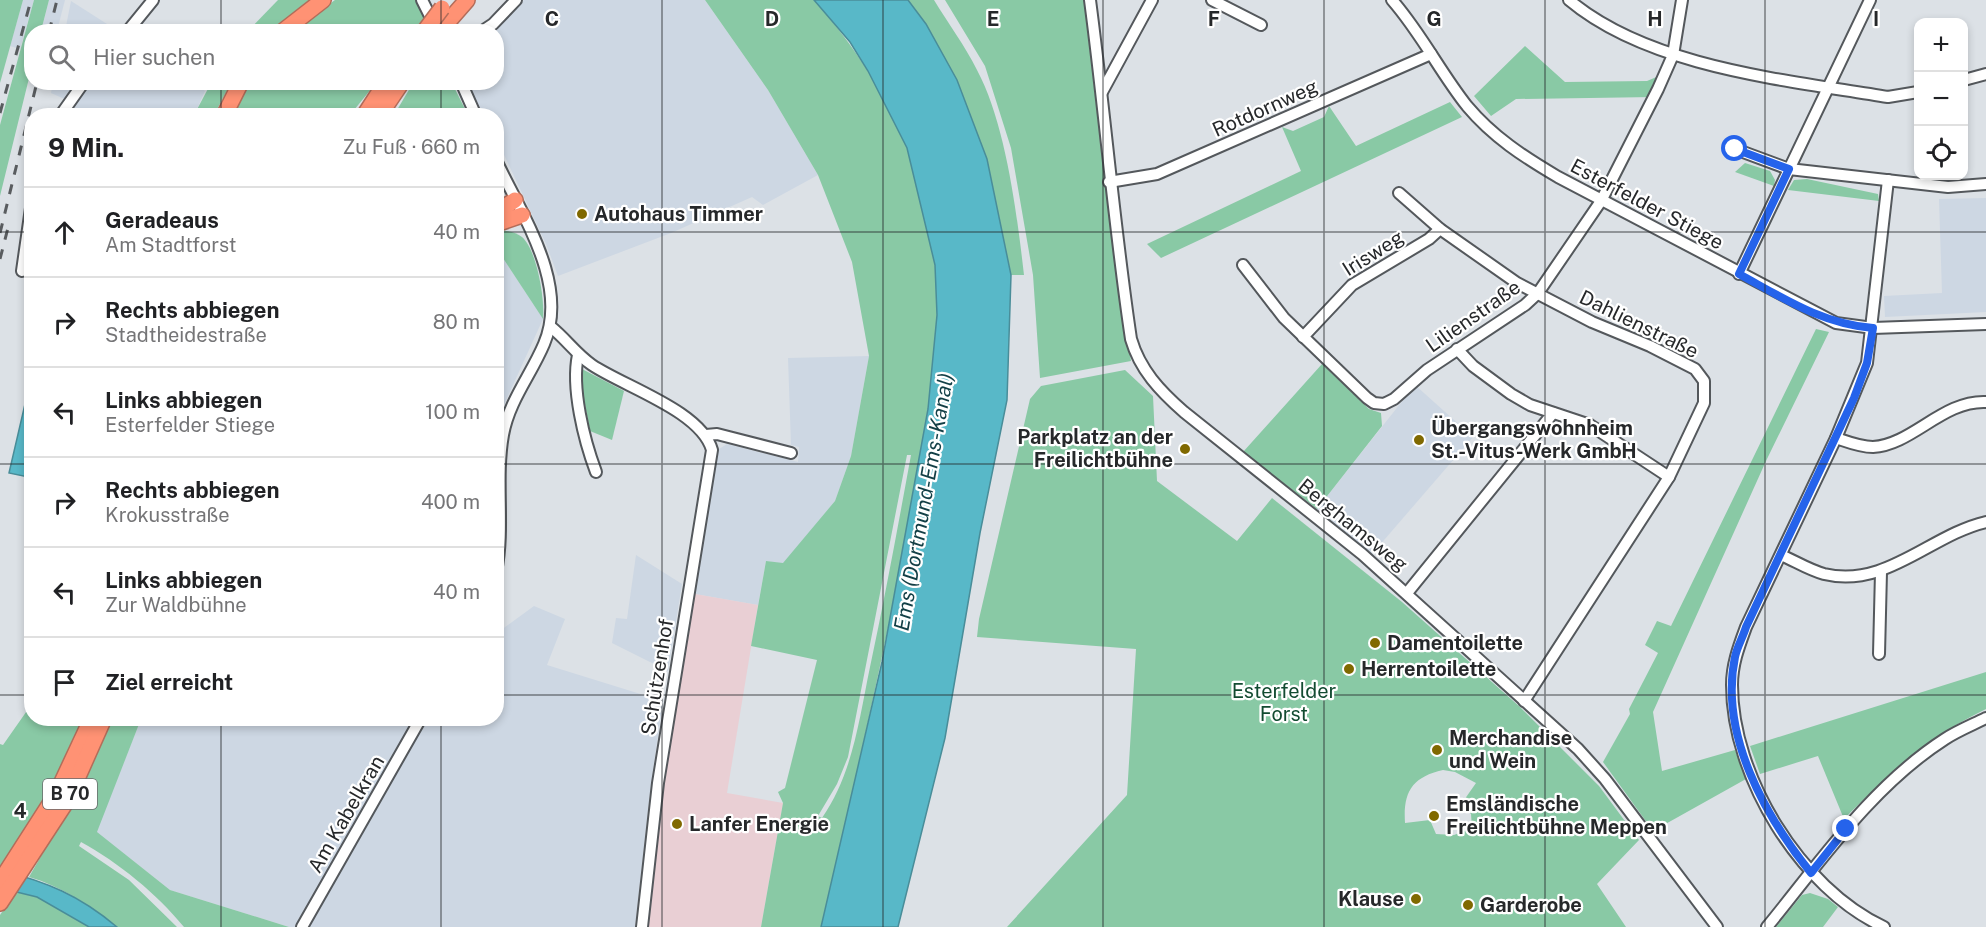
<!DOCTYPE html>
<html lang="de">
<meta charset="utf-8">
<style>
body{margin:0;font-family:"Public Sans",sans-serif;background:#f2f2f2;color:#202124}
.controls{position:absolute;right:18px;top:18px;display:grid;overflow:hidden;border-radius:12px;box-shadow:0 3px 9px #0003}
.controls button{width:54px;height:54px;display:grid;place-items:center;padding:0;border:0;border-bottom:2px solid #e0e0e0;background:#fff;color:#202124;font:30px sans-serif}
.stop{position:absolute;width:18px;height:18px;margin:-14px;border:4px solid #2563eb;border-radius:50%;background:#fff}
.stop.end{background:#2563eb;border-color:#fff;box-shadow:0 2px 6px #0008}
.list{margin:0;padding:0;list-style:none}
h2{display:flex;justify-content:space-between;align-items:center;height:78px;margin:0;padding:0 24px;font-size:26px}
h2 small{font-size:20px;font-weight:400;color:#757577}
.list li{display:grid;grid-template-columns:39px 1fr auto;gap:18px;align-items:center;box-sizing:border-box;height:90px;padding:0 24px;border-top:2px solid #e0e0e0}
.list b{display:block;font-size:22px;white-space:nowrap}
.list p{margin:0;font-size:20px;white-space:nowrap;color:#757577}
.list em{font-size:20px;font-style:normal;color:#757577}
.icon{flex:none;width:33px;height:33px;fill:none;stroke:currentColor;stroke-width:2;stroke-linecap:round;stroke-linejoin:round}
.map{position:relative;flex:none;width:1986px;height:927px;overflow:hidden}
.search{position:absolute;background:#fff;box-shadow:0 3px 9px #0003;left:24px;top:24px;width:480px;height:66px;display:flex;align-items:center;gap:15px;box-sizing:border-box;padding:0 21px;border-radius:24px;color:#757577;font-size:22px}
.panel{position:absolute;background:#fff;box-shadow:0 3px 9px #0003;left:24px;top:108px;width:480px;height:618px;border-radius:24px}
.map>svg:first-child{display:block}
.built{fill:#cdd7e3}
.industrial{fill:#e9cfd4}
.green{fill:#89c9a5;fill-rule:evenodd}
.water{fill:#58b8c8;stroke:#498d99;stroke-width:1.5}
.lines{fill:none;stroke-linecap:round;stroke-linejoin:round}
.minor-casing{stroke:#54585c;stroke-width:14}
.highway-casing{stroke:#b36d5a;stroke-width:18}
.minor{stroke:#fff;stroke-width:10}
.highway{stroke:#ff9274;stroke-width:15}
.rail{stroke:#595c5f;stroke-width:3;stroke-dasharray:10 10;stroke-linecap:butt}
.highway-bridge-casing{stroke:#b36d5a;stroke-width:18;stroke-linecap:butt}
.highway-bridge{stroke:#ff9274;stroke-width:15}
.route{stroke:#2563eb;stroke-width:8}
.grid{fill:none;stroke:#26282a;stroke-width:1.5;stroke-opacity:0.55}
.poi-dot{fill:#806900;stroke:#fff;stroke-width:2}
.labels{text-anchor:middle;stroke-width:4.5;stroke-linejoin:round;paint-order:stroke}
.shield{fill:#fff;stroke:#67686a;stroke-width:1.5}
.shield-label{font-size:18px;font-weight:bold;fill:#26282a}
.street-label{font-size:20px;fill:#26282a;stroke:#fff}
.poi-label{font-size:20px;font-weight:bold;fill:#26282a;stroke:#fff;text-anchor:start}
.park-label{font-size:20px;fill:#124b31;stroke:#fff}
.water-label{font-size:21px;font-style:italic;fill:#123f46;stroke:#fff}
.grid-label{font-size:20px;text-anchor:middle;font-weight:bold;fill:#26282a;stroke:#fff;stroke-width:4.5;stroke-linejoin:round;paint-order:stroke}
</style>
<div class="map">
<svg width="1986" height="927" viewBox="0 0 1986 927">
<rect width="100%" height="100%" fill="#dce1e6"/>
<g class="built">
<polygon points="23,0 34,0 20,49 10,46"/>
<polygon points="49,0 65,0 57,31 41,32"/>
<polygon points="524,0 705,0 768,90 818,175 763,205 752,197 671,233 558,276 546,244 497,140 496,116 484,115 467,83 496,82 494,31"/>
<polygon points="71,1 118,31 65,31"/>
<polygon points="53,82 193,83 205,91 194,116 60,115 69,101 51,93"/>
<polygon points="1986,198 1986,312 1885,317 1884,296 1942,293 1939,199"/>
<polygon points="497,249 543,319 503,407 497,428"/>
<polygon points="869,356 851,456 835,501 783,564 766,561 758,605 695,594 716,451 727,444 798,462 799,447 791,445 788,358"/>
<polygon points="1415,385 1473,437 1372,554 1317,509"/>
<polygon points="636,555 682,584 668,671 612,643 616,618 627,619"/>
<polygon points="534,606 565,619 547,665 663,701 651,784 635,927 289,927 170,890 96,832 141,719 496,718 497,633"/>
</g>
<polygon class="industrial" points="695,594 758,605 727,793 783,803 761,927 648,927 661,801"/>
<g class="green">
<polygon points="0,0 23,0 0,83"/>
<polygon points="34,0 49,0 41,31 32,32 31,70 0,196 0,125"/>
<polygon points="278,0 311,0 274,31 247,32"/>
<polygon points="335,0 415,0 425,20 416,31 291,32"/>
<path d="M 705,0 L 814,0 C 852,43 886,93 907,148 C 914,168 918,192 923,214 C 927,231 933,249 935,266 C 944,338 927,413 915,484 C 890,633 855,780 821,927 L 761,927 L 783,803 L 778,792 L 785,788 L 817,660 L 751,646 L 766,561 L 783,563 L 835,501 L 851,456 L 869,356 L 852,262 L 818,175 L 768,90 ZM 907,455 L 911,455 C 898,526 885,597 870,667 C 859,720 853,773 822,818 L 818,816 L 837,784 L 848,757 Z"/>
<path d="M 908,0 L 934,0 C 948,23 965,46 977,70 C 1006,124 1017,215 1024,275 L 1011,275 L 987,159 L 926,24 Z"/>
<polygon points="945,0 1084,0 1111,234 1131,361 1040,378 1033,275 1011,148 985,66"/>
<polygon points="1525,46 1565,82 1647,81 1666,73 1654,97 1516,99 1491,116 1474,96"/>
<polygon points="211,83 231,83 214,115 194,115"/>
<polygon points="249,83 376,83 350,115 232,116"/>
<polygon points="413,83 452,83 468,115 394,115"/>
<polygon points="1450,102 1462,117 1161,258 1147,244 1301,171 1282,127 1293,131 1324,117 1329,106 1356,146"/>
<polygon points="1745,163 1770,171 1775,180 1774,186 1735,172"/>
<polygon points="1807,179 1878,194 1879,201 1788,190 1794,180"/>
<path d="M 500,230 C 508,231 516,232 522,237 C 537,250 545,300 543,319 L 497,249 L 496,232 Z"/>
<polygon points="1816,329 1829,332 1766,461 1653,712 1662,771 1735,750 1746,779 1653,831 1603,762 1630,714 1629,709 1658,653 1645,645 1657,621 1671,626"/>
<polygon points="1322,364 1369,409 1381,413 1382,426 1317,509 1243,452"/>
<polygon points="582,369 624,391 612,440 590,431 579,373"/>
<path d="M 1125,370 L 1153,396 L 1157,481 L 1237,541 L 1272,498 L 1402,602 L 1520,707 L 1599,786 L 1639,840 L 1597,884 L 1626,927 L 1007,927 L 1127,795 L 1136,649 L 977,637 L 979,619 L 1030,399 L 1041,386 ZM 1443,770 L 1455,772 L 1476,783 L 1462,803 L 1471,814 L 1472,828 L 1454,835 L 1436,834 L 1430,820 L 1405,823 C 1403,792 1412,777 1443,770 Z"/>
<path d="M 1986,672 L 1986,709 C 1926,738 1891,772 1844,819 L 1818,756 L 1760,774 L 1750,746 Z"/>
<polygon points="31,705 32,718 83,719 39,813 0,867 0,744 3,745"/>
<path d="M 112,719 L 141,719 L 97,832 L 170,890 L 289,927 L 184,927 C 156,893 119,863 81,842 L 79,846 L 129,880 L 177,927 L 117,927 C 91,906 61,886 29,877 L 79,790 Z"/>
<polygon points="16,892 37,897 89,927 0,927 0,915"/>
<polygon points="1810,893 1828,899 1838,907 1823,927 1776,927 1802,895"/>
</g>
<g class="water">
<polygon points="814,0 908,0 926,24 957,80 987,159 1011,275 1007,400 980,533 945,738 898,927 821,927 882,662 928,409 937,315 935,265 907,148 868,71 850,42"/>
<polygon points="25,404 32,405 32,464 28,477 9,473"/>
<path d="M 0,870 C 47,882 79,895 117,927 L 89,927 L 37,897 L 0,888 Z"/>
</g>
<g class="lines">
<g class="minor-casing">
<g id="minor">
<polyline points="422,0 434,24"/>
<path d="M 1090,0 C 1105,113 1114,226 1131,339 C 1140,370 1160,391 1184,412 L 1362,554 L 1578,749 L 1605,779 L 1717,927"/>
<polyline points="1212,0 1261,25"/>
<path d="M 1392,0 C 1421,33 1440,72 1467,106 C 1493,137 1524,157 1558,177 L 1836,323 L 1873,328 L 1986,324"/>
<path d="M 1569,0 C 1650,68 1787,80 1888,97 L 1918,92"/>
<polyline points="127,32 153,0"/>
<polyline points="481,32 493,24 516,0"/>
<polyline points="1964,80 1986,74"/>
<polyline points="461,82 476,116"/>
<polyline points="1102,92 1152,0"/>
<polyline points="60,116 84,82"/>
<polyline points="1735,149 1789,169 1948,187 1986,184"/>
<path d="M 496,160 C 521,214 570,284 544,344 C 531,375 509,401 503,435 C 495,480 505,527 496,572"/>
<polyline points="1109,182 1157,174 1431,54"/>
<polyline points="1399,193 1440,229 1517,283 1592,322 1650,346 1695,369 1704,381 1704,403 1669,477 1524,701"/>
<polyline points="1243,265 1284,318 1367,398 1374,403 1384,404 1394,399 1427,370 1525,305 1538,293 1601,201 1658,89 1673,55 1682,0"/>
<polyline points="22,271 32,201"/>
<polyline points="1739,274 1870,0"/>
<path d="M 551,327 C 566,339 576,354 592,365 C 625,387 701,411 712,450 L 658,783 L 642,927"/>
<polyline points="1303,337 1352,285 1429,239 1440,229"/>
<polyline points="1457,349 1473,366 1511,394 1530,405 1590,425 1669,477"/>
<path d="M 578,355 C 571,388 584,440 596,472"/>
<polyline points="706,435 717,434 791,453"/>
<path d="M 1836,438 C 1848,442 1860,447 1873,447 C 1912,445 1943,400 1986,402"/>
<path d="M 1781,555 C 1795,561 1809,570 1824,574 C 1886,589 1930,535 1986,522"/>
<polyline points="1407,593 1553,413"/>
<polyline points="1879,654 1881,572"/>
<polyline points="302,927 421,718"/>
<path d="M 1767,927 C 1821,861 1872,786 1945,739 C 1957,731 1972,725 1986,718"/>
<path d="M 1884,927 C 1800,888 1732,776 1732,685 C 1732,664 1739,646 1746,627 L 1836,438 L 1867,363 L 1888,180"/>
</g>
</g>
<g class="highway-casing">
<g id="highway">
<polyline points="282,32 323,0"/>
<polyline points="439,32 467,0"/>
<polyline points="224,116 241,82"/>
<polyline points="364,116 386,82"/>
<polyline points="379,116 402,82"/>
<polyline points="496,213 515,200"/>
<polyline points="496,224 522,215"/>
<polyline points="0,882 57,793 92,718"/>
<polyline points="0,903 68,799 104,718"/>
</g>
</g>
<use href="#minor" class="minor"/>
<use href="#highway" class="highway"/>
<g class="rail">
<polyline points="49,32 57,0"/>
<polyline points="0,113 31,0"/>
<polyline points="0,233 37,82"/>
<polyline points="0,259 9,224"/>
</g>
<g class="highway-bridge-casing">
<polyline id="highway-bridge" points="424,32 442,8"/>
</g>
<use href="#highway-bridge" class="highway-bridge"/>
</g>
<g class="lines">
<path class="route" d="M 1735,149 L 1789,169 L 1739,274 C 1783,298 1822,324 1873,328 L 1867,363 L 1854,398 L 1746,627 C 1743,637 1737,647 1735,657 C 1719,734 1765,816 1811,873 L 1846,829"/>
</g>
<path class="grid" d="M 221,0 L 221,32M 441,0 L 441,32M 662,0 L 662,927M 883,0 L 883,927M 1103,0 L 1103,927M 1324,0 L 1324,927M 1545,0 L 1545,927M 1765,0 L 1765,927M 221,82 L 221,116M 441,82 L 441,116M 0,232 L 32,232M 496,232 L 1986,232M 0,464 L 32,464M 496,464 L 1986,464M 0,695 L 32,695M 496,695 L 1986,695M 221,718 L 221,927M 441,718 L 441,927"/>
<g class="poi-dot">
<circle cx="582" cy="214" r="6"/>
<circle cx="1419" cy="440" r="6"/>
<circle cx="1185" cy="449" r="6"/>
<circle cx="1375" cy="643" r="6"/>
<circle cx="1349" cy="669" r="6"/>
<circle cx="1437" cy="750" r="6"/>
<circle cx="1434" cy="816" r="6"/>
<circle cx="677" cy="824" r="6"/>
<circle cx="1416" cy="899" r="6"/>
<circle cx="1468" cy="905" r="6"/>
</g>
<g class="labels">
<rect class="shield" x="43" y="779" width="54" height="30" rx="4.5"/>
<g class="shield-label">
<text x="70" y="800">B 70</text>
</g>
<g class="street-label">
<text transform="translate(1265 108) rotate(-24)" y="7">Rotdornweg</text>
<text transform="translate(1647 204) rotate(28)" y="7">Esterfelder Stiege</text>
<text transform="translate(1373 253) rotate(-32)" y="7">Irisweg</text>
<text transform="translate(1473 316) rotate(-35)" y="7">Lilienstraße</text>
<text transform="translate(1639 324) rotate(26)" y="7">Dahlienstraße</text>
<text transform="translate(1353 525) rotate(39)" y="7">Berghamsweg</text>
<text transform="translate(657 677) rotate(-81)" y="7">Schützenhof</text>
<text transform="translate(346 814) rotate(-60)" y="7">Am Kabelkran</text>
</g>
<g class="poi-label">
<text x="594" y="221">Autohaus Timmer</text>
<text x="1431" y="435">Übergangswohnheim<tspan x="1431" dy="23">St.-Vitus-Werk GmbH</tspan></text>
<text x="1173" y="444" text-anchor="end">Parkplatz an der<tspan x="1173" dy="23">Freilichtbühne</tspan></text>
<text x="1387" y="650">Damentoilette</text>
<text x="1361" y="676">Herrentoilette</text>
<text x="1449" y="745">Merchandise<tspan x="1449" dy="23">und Wein</tspan></text>
<text x="1446" y="811">Emsländische<tspan x="1446" dy="23">Freilichtbühne Meppen</tspan></text>
<text x="689" y="831">Lanfer Energie</text>
<text x="1404" y="906" text-anchor="end">Klause</text>
<text x="1480" y="912">Garderobe</text>
</g>
<g class="park-label">
<text x="1284" y="698">Esterfelder<tspan x="1284" dy="23">Forst</tspan></text>
</g>
<g class="water-label">
<text transform="translate(924 502) rotate(-80)" y="7">Ems (Dortmund-Ems-Kanal)</text>
</g>
</g>
<g class="grid-label">
<text x="552" y="26">C</text>
<text x="772" y="26">D</text>
<text x="993" y="26">E</text>
<text x="1214" y="26">F</text>
<text x="1434" y="26">G</text>
<text x="1655" y="26">H</text>
<text x="1876" y="26">I</text>
<text x="20" y="818">4</text>
</g>
</svg>
<div class="controls">
<button>+</button>
<button>−</button>
<button><svg class="icon" aria-label="locate" viewBox="0 0 24 24"><circle cx="12" cy="12" r="6"/><path d="M12 2v4M12 18v4M2 12h4M18 12h4"/></svg></button>
</div>
<div class="stop" style="left:1735px;top:149px"></div>
<div class="stop end" style="left:1846px;top:829px"></div>
<div class="search"><svg class="icon" aria-label="search" viewBox="0 0 24 24"><circle cx="10" cy="10" r="6"/><path d="M15 15l6 6"/></svg>Hier suchen</div>
<section class="panel">
<h2>9 Min.<small>Zu Fuß · 660 m</small></h2>
<ul class="list">
<li><svg class="icon" aria-label="ahead" viewBox="0 0 24 24"><path d="M12 20V5M6 11l6-6 6 6"/></svg><div><b>Geradeaus</b><p>Am Stadtforst</p></div><em>40 m</em></li>
<li><svg class="icon" aria-label="right" viewBox="0 0 24 24"><path d="M7 20v-9h11M14 6l5 5-5 5"/></svg><div><b>Rechts abbiegen</b><p>Stadtheidestraße</p></div><em>80 m</em></li>
<li><svg class="icon" aria-label="left" viewBox="0 0 24 24"><path d="M17 20v-9H6M10 6l-5 5 5 5"/></svg><div><b>Links abbiegen</b><p>Esterfelder Stiege</p></div><em>100 m</em></li>
<li><svg class="icon" aria-label="right" viewBox="0 0 24 24"><path d="M7 20v-9h11M14 6l5 5-5 5"/></svg><div><b>Rechts abbiegen</b><p>Krokusstraße</p></div><em>400 m</em></li>
<li><svg class="icon" aria-label="left" viewBox="0 0 24 24"><path d="M17 20v-9H6M10 6l-5 5 5 5"/></svg><div><b>Links abbiegen</b><p>Zur Waldbühne</p></div><em>40 m</em></li>
<li><svg class="icon" aria-label="arrive" viewBox="0 0 24 24"><path d="M6 21V4h12l-3 4 3 4H6"/></svg><div><b>Ziel erreicht</b></div></li>
</ul>
</section>
</div>
